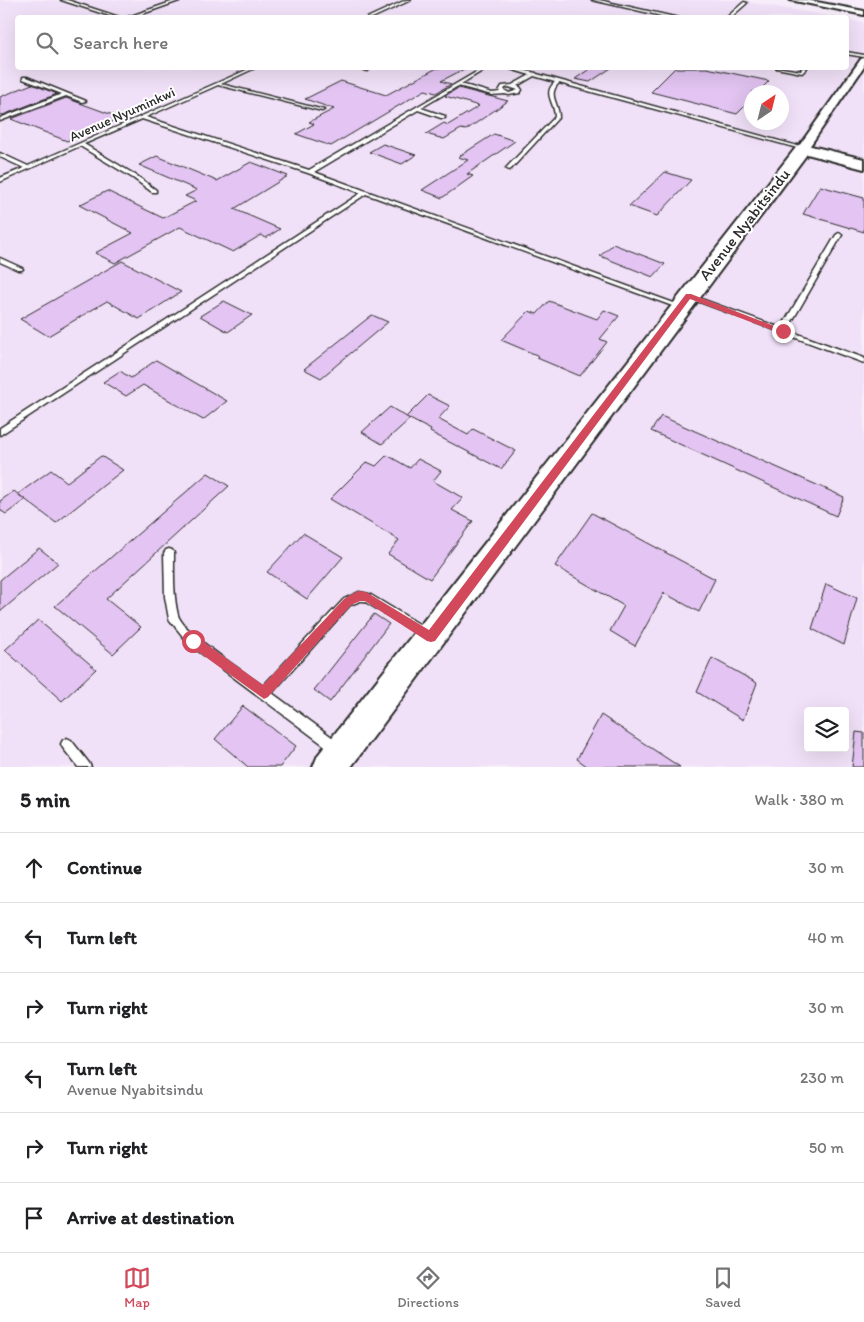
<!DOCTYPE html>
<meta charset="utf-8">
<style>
body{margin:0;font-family:Itim,sans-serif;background:#f2f2f2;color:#202124}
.controls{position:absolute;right:15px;bottom:15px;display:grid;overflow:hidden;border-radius:5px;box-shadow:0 5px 20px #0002}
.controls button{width:45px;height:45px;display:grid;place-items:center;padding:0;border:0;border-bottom:1px solid #e0e0e0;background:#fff;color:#202124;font:25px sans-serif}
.compass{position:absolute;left:744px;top:85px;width:45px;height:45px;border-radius:50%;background:#fff;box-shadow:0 5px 20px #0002;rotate:35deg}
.stop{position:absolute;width:15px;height:15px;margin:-11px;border:4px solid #d1495b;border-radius:50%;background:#fff}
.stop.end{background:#d1495b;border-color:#fff;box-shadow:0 1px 5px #0008}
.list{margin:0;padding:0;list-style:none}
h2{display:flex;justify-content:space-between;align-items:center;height:65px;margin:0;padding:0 20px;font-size:21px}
h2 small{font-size:16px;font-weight:400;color:#757577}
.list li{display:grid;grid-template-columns:32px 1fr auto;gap:15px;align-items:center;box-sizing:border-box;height:70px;padding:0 20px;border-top:1px solid #e0e0e0}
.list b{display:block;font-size:19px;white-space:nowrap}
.list p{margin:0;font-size:16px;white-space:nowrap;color:#757577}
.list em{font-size:16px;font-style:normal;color:#757577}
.icon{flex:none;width:28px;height:28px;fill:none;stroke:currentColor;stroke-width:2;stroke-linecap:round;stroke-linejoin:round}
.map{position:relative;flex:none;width:864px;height:767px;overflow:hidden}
.search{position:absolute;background:#fff;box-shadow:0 5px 20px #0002;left:15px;right:15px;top:15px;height:55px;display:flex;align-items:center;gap:12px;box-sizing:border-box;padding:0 18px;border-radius:5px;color:#757577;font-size:19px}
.sheet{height:485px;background:#fff}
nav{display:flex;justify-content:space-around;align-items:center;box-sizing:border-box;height:70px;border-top:1px solid #e0e0e0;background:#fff;font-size:14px;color:#757577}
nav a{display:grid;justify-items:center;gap:2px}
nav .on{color:#d1495b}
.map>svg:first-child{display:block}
.built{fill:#f1e1f8;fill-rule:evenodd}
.building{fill:#e3c4f2;stroke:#2b2b2b}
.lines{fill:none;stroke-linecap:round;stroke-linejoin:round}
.lane-casing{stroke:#2b2b2b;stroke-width:3}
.street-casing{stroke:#2b2b2b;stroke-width:4}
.secondary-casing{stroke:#2b2b2b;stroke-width:4}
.lane{fill:#fff;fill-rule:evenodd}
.street{fill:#fff;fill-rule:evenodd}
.secondary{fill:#fff;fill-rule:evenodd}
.route{fill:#d1495b}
.labels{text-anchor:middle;stroke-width:4;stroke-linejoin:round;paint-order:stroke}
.far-street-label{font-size:14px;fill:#2b2b2b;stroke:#fff}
.street-label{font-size:16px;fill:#2b2b2b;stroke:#fff}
</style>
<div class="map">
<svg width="864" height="767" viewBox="0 0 864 767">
<rect width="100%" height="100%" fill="#f7edfb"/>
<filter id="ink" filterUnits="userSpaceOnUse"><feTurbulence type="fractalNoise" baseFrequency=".02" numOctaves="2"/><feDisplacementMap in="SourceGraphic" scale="10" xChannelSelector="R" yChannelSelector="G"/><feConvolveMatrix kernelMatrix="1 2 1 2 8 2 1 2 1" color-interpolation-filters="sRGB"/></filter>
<g filter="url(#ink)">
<path class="built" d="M 0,0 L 736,0 L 835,17 L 18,18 L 18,68 L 846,68 L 847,19 L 864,23 L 864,767 L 0,767 ZM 752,92 L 782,92 L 782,122 L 752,122 ZM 808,711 L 845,711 L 845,748 L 808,748 Z"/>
<g class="building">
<polygon points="437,68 466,68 441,81 451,84 436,93 425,90 331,146 296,134 314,124 309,122 334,109 305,99 341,81 386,95"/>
<polygon points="591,68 611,68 590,82 575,79"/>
<polygon points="675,68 707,68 769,81 758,92 752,92 752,99 737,114 651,92"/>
<polygon points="32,84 57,94 3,115 0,114 0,97"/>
<polygon points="458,88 508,101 466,130 461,129 444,139 426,134 444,123 448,125 479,106 445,96"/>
<polygon points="66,98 121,118 67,141 11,119"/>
<polygon points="494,134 515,141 467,174 473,176 442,198 422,190 468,160 458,157"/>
<polygon points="383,144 416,155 402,164 369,152"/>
<polygon points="157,156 217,181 251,162 288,176 234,209 280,229 266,238 261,235 233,252 180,227 115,263 95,253 133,233 79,205 107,191 163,218 196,201 185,196 197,190 139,165"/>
<polygon points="665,172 691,180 657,216 629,206"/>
<polygon points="820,186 864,198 864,232 803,214"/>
<polygon points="613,244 665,264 653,277 600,256"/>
<polygon points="122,261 181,292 139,319 107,301 48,336 20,319"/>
<polygon points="224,301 252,315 228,332 200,316"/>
<polygon points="549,301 597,319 604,310 619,316 600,339 607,342 580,376 537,358 539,356 501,340 529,311 537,314"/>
<polygon points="372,315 388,322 321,378 304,369"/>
<polygon points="156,360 227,401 203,420 143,385 126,396 103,382 120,371 131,378"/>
<polygon points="428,395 450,406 438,419 468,435 473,429 516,451 501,469 430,432 431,430 406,417"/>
<polygon points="390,407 410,419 382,444 362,432"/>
<polygon points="661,416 844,497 836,516 651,431"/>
<polygon points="387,455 410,468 418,459 441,471 433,481 463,498 452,510 473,521 430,579 388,554 399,540 330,499 367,462 376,466"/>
<polygon points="101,456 123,470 56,523 18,494 51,470 67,482"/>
<polygon points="208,473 229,486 106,599 141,627 113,654 55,606"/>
<polygon points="14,491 25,500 6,514 0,510 0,501"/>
<polygon points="592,513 715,579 699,612 664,593 635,646 610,631 624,606 555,566"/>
<polygon points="303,533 343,557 307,599 267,572"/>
<polygon points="39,548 58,563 0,612 0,580"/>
<polygon points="826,584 857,598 844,645 812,629"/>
<polygon points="374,614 389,624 330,702 314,690"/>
<polygon points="38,620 96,669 62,701 5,650"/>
<polygon points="712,658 757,683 743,720 697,692"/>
<polygon points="243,706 296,746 280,767 248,767 215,739"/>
<polygon points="601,715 680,767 588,767 577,759"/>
<polygon points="856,732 864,733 864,767 852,767"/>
</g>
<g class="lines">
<g class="lane-casing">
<g id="lane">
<polygon points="61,0 67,0 122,18 116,18"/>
<polygon points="177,0 182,0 131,18 125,18"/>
<polygon points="406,0 411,0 372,18 367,18"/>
<polygon points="592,0 599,0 679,18 671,18"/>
<polygon points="744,2 747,3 730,18 726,18"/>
<polygon points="846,52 864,55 864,57 846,54"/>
<path d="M 251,68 L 255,68 L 221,84 L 324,110 L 322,111 L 218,85 L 146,117 L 309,170 L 483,68 L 487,68 L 461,84 L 492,93 L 500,92 L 499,91 L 502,86 L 512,85 L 530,75 L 507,68 L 512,68 L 536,73 L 537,74 L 805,148 L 801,149 L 559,83 C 547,95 559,103 559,117 L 511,169 L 509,170 L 506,168 L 507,167 L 555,117 C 555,102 542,94 555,82 L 534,76 L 517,86 L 520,87 L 522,90 L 520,93 L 509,95 L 505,94 L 492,95 L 458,86 L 421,108 L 445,116 L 445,118 L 441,118 L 418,110 L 314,172 L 682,306 L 683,307 L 682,308 L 678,308 L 366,194 L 0,435 L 0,428 L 361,193 L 308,173 L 142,119 L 84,144 L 137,176 L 156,190 L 156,192 L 152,192 L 133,178 L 80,146 L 0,182 L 0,178 L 24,168 L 0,157 L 0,153 L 28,166 ZM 509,87 L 518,90 L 509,93 L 504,90 L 505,88 Z"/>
<polygon points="358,68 363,68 369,70 367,71"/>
<polygon points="776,68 782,68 801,71 802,69 801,68 807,68 802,73"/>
<polygon points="23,77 27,77 86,101 82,102 66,96 0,121 0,118 62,94 23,79"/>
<polygon points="839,233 842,235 787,330 864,358 864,363 689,298 688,297 689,296 693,296 781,328 836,235"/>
<polygon points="0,258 22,268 23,269 22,270 18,270 0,262"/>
<path d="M 169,549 L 172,550 L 174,553 C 174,573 173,595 178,615 C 183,633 245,673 263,686 L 344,599 L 359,592 L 369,594 L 429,630 L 430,633 L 429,636 L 425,638 L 421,636 L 364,601 L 360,601 L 350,605 L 272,693 L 340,743 L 342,747 L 340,751 L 336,753 L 332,751 L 189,644 L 169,619 L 165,597 L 164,553 L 166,550 Z"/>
<polygon points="67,738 71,740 89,763 91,767 78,767 63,748 61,744 63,740"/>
</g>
</g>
<g class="street-casing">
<g id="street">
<polygon points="790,0 806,0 864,11 864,15"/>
<polygon points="864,58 864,67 807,150 799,150 798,148 799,146 861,59"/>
</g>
</g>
<g class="secondary-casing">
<polygon id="secondary" points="803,144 864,159 864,169 807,154 351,767 313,767 318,755 798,145"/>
</g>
<use href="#lane" class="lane"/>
<use href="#street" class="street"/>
<use href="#secondary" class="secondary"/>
</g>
</g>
<polygon class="route" points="686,294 691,294 787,331 780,333 690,299 435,641 431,642 427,641 365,601 360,601 351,605 268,697 264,699 189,645 187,641 189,637 193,636 197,637 263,685 344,599 358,591 366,592 429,630"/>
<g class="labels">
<g class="far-street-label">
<text transform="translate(122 114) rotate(-24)" y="5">Avenue Nyuminkwi</text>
</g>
<g class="street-label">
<text transform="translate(744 224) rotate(-52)" y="6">Avenue Nyabitsindu</text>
</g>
</g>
</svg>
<div class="controls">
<button><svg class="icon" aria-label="layers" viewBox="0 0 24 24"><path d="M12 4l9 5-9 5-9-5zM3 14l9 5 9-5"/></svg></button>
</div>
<svg class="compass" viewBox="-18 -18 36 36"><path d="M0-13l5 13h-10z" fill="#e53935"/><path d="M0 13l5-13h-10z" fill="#757577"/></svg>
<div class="stop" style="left:193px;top:641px"></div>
<div class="stop end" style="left:783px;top:331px"></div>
<div class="search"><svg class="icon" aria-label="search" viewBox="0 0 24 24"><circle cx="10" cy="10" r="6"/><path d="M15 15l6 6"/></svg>Search here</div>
</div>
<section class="sheet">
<h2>5 min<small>Walk · 380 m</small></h2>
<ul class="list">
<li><svg class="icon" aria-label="ahead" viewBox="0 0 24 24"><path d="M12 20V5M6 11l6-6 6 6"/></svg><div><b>Continue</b></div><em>30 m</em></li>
<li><svg class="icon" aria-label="left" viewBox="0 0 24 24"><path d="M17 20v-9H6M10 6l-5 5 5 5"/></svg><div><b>Turn left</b></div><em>40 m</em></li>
<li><svg class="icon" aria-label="right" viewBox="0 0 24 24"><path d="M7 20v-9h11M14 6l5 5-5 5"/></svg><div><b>Turn right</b></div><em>30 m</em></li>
<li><svg class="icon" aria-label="left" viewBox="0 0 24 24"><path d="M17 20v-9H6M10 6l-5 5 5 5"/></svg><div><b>Turn left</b><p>Avenue Nyabitsindu</p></div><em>230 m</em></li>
<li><svg class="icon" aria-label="right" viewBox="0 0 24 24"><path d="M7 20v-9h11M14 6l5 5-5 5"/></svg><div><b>Turn right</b></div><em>50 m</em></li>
<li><svg class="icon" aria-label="arrive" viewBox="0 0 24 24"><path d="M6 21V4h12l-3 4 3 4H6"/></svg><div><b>Arrive at destination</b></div></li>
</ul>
</section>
<nav>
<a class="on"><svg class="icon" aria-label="map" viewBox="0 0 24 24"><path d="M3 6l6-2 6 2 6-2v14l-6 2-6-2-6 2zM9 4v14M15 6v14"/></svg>Map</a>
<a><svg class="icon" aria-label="directions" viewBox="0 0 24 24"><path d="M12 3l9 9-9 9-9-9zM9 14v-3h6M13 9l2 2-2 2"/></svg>Directions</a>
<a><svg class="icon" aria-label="saved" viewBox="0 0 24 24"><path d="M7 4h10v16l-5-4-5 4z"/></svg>Saved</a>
</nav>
